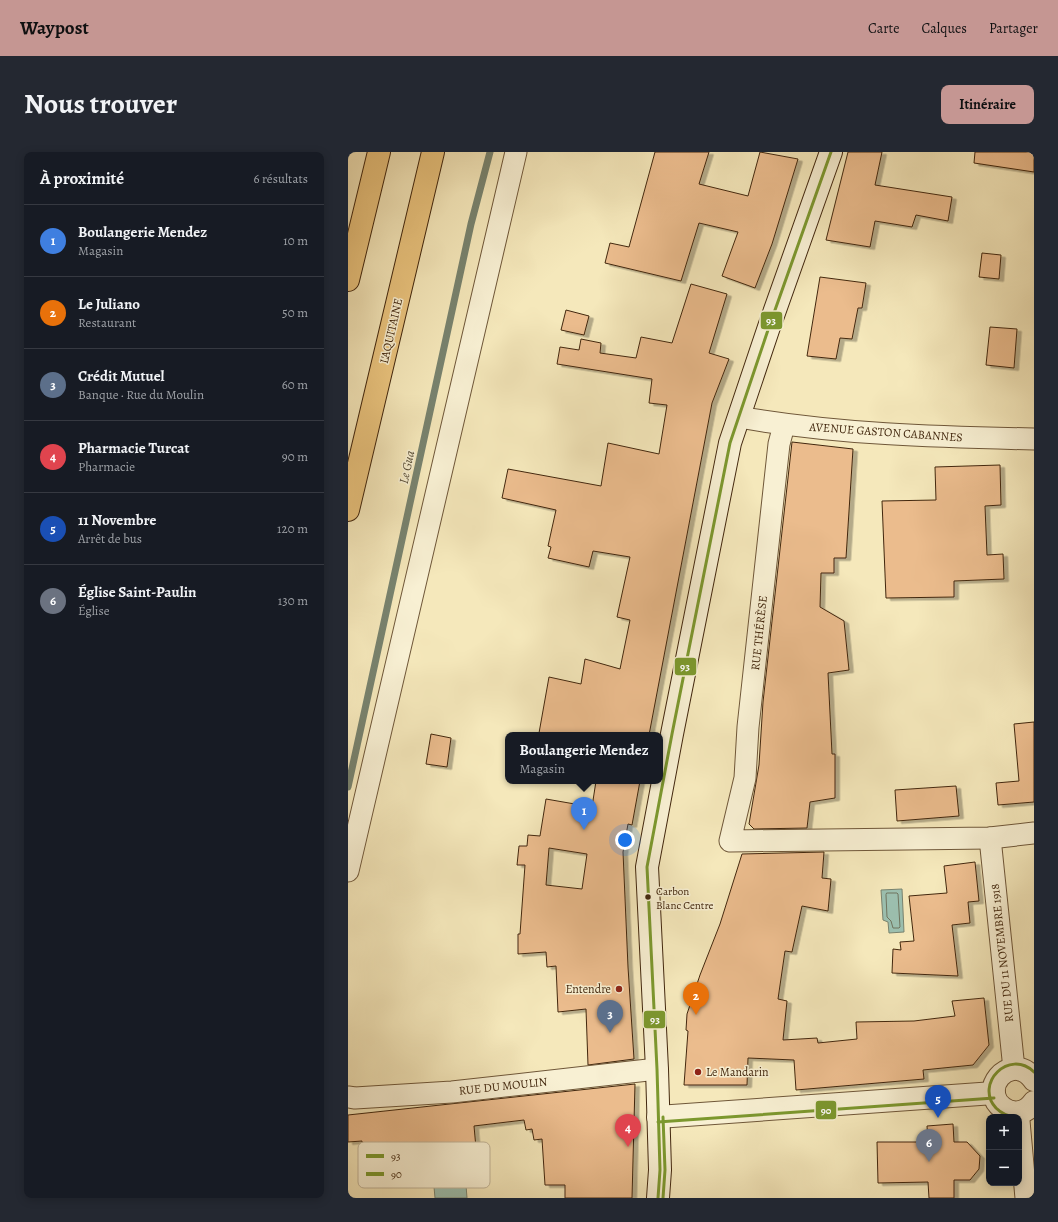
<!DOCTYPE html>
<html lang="fr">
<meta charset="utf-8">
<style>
body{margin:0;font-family:Alegreya,serif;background:#242831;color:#f1f3f6}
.controls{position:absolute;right:12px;bottom:12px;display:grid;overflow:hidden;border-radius:8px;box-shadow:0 2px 10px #0003}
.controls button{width:36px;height:36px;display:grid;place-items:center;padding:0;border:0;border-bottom:1px solid #363941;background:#171b24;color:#f1f3f6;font:20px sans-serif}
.you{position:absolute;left:277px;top:688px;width:14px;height:14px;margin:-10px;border:3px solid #fff;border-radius:50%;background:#1a73e8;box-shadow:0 0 0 6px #1a73e833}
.badge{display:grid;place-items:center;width:26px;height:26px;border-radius:50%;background:#c59692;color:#fff;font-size:13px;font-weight:700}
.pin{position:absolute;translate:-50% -33px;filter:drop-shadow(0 1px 2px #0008)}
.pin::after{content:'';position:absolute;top:21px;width:14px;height:12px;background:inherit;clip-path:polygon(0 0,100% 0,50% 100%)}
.popup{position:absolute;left:157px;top:580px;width:158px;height:52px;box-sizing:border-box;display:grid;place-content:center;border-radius:8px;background:#171b24;filter:drop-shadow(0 1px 3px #0005);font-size:13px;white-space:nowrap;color:#9ea1a6}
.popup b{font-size:15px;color:#f1f3f6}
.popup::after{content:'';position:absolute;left:50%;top:100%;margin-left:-8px;border:8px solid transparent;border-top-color:#171b24}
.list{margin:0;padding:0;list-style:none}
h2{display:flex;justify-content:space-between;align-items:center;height:52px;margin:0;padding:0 16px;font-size:17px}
h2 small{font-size:13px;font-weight:400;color:#9ea1a6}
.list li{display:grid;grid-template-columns:26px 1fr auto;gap:12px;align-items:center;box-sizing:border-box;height:72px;padding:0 16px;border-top:1px solid #363941}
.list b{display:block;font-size:15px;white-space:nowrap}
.list p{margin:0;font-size:13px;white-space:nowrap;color:#9ea1a6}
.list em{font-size:13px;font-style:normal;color:#9ea1a6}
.map{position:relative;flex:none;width:686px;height:1046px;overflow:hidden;border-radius:8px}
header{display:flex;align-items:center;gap:24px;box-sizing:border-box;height:56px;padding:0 20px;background:#c59692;color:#111}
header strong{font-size:19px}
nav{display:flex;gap:22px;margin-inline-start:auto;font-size:14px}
.intro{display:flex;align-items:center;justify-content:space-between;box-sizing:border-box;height:96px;padding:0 24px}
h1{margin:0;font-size:28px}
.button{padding:10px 18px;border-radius:8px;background:#c59692;color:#111;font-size:14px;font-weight:700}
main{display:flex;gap:24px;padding:0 24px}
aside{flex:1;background:#171b24;border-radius:8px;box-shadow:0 2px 10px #0003}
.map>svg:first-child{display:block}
.water{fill:#9cc0b0;stroke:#78836f}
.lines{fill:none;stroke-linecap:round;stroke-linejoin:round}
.shore{stroke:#6f745f;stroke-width:1}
.stream{stroke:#78836f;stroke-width:7}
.building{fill:#ebbc8d;stroke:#42270e;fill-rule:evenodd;filter:url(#shadow)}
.minor-casing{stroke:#6f5739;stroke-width:23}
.tertiary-casing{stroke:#6f5739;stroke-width:24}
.secondary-casing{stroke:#42270e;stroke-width:24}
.motorway-casing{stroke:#42270e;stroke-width:24}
.minor{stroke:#f8f0d3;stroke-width:21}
.tertiary{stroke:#f8f0d3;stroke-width:22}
.secondary{stroke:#f8f0d3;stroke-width:22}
.motorway{stroke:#eac47e;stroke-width:22}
.bus-1-casing{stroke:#f8f0d3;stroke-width:6}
.bus-2-casing{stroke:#f8f0d3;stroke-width:6}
.bus-1{stroke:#7c982e;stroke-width:3}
.bus-2{stroke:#7c982e;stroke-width:3}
.bus-dot{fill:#42270e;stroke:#f8f0d3;stroke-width:1.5}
.poi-dot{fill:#8f2418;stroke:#f8f0d3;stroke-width:1.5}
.labels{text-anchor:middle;stroke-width:3;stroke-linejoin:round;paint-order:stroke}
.bus-label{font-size:11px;fill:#42270e;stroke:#f8f0d3;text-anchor:start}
.street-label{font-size:12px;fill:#42270e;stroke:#f8f0d3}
.poi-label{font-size:12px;fill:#42270e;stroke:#f8f0d3;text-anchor:end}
.water-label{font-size:13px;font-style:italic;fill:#584d36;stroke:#f8f0d3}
.key{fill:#f8f0d3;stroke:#c1b498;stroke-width:1}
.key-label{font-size:11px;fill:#42270e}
.line-badge{stroke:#f8f0d3;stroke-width:1.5}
.badge-label{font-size:11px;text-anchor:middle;font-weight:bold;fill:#fff}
</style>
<header>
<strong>Waypost</strong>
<nav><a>Carte</a><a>Calques</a><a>Partager</a></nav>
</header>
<div class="intro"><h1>Nous trouver</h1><a class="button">Itinéraire</a></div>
<main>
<aside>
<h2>À proximité<small>6 résultats</small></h2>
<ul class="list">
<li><span class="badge" style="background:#3f7fe0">1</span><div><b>Boulangerie Mendez</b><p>Magasin</p></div><em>10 m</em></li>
<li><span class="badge" style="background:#e8710a">2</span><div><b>Le Juliano</b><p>Restaurant</p></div><em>50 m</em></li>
<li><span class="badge" style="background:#5c6f8a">3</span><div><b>Crédit Mutuel</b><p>Banque · Rue du Moulin</p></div><em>60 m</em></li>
<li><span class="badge" style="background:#e0444e">4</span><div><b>Pharmacie Turcat</b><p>Pharmacie</p></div><em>90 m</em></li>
<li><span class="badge" style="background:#1a4fb4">5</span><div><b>11 Novembre</b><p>Arrêt de bus</p></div><em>120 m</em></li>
<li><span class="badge" style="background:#6b7280">6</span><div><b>Église Saint-Paulin</b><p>Église</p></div><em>130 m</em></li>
</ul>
</aside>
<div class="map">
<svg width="686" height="1046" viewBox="0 0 686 1046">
<defs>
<filter id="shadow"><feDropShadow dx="4.5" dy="2.5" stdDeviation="0" flood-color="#0004"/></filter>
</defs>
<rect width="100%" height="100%" fill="#f5e8bb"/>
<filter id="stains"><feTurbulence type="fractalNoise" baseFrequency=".005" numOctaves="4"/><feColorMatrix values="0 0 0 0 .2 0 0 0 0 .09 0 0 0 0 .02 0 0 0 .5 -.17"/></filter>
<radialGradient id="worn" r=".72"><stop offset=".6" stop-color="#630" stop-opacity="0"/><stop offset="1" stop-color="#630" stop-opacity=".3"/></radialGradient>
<g class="water">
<polygon points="554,737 556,780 541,781 540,770 535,768 533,738"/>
<polygon points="118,1033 119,1046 87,1046 86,1035"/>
</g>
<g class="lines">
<polygon class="shore" points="539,741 549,741 550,742 552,775 551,776 545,776 543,769 539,765 538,743"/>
<polyline class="stream" points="0,635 123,72 142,0"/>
</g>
<g class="building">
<polygon points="307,0 361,0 351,32 400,44 412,0 450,7 424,92 407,136 374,124 390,80 351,71 333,129 257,111 262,91 281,95"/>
<polygon points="500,0 534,0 527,33 604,45 600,69 568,63 564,75 527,69 522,95 478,88"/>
<polygon points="627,0 686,0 686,20 626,11"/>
<polygon points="634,101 653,103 651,127 631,125"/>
<polygon points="472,125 518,131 514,156 510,156 504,187 492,186 488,207 459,204"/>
<polygon points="343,132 379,142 361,201 381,207 364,251 301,583 200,583 191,581 201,525 233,532 237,507 272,517 282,468 269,465 282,405 245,399 241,415 200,406 203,395 200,394 208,358 154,346 160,317 253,334 260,291 311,302 319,253 301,251 304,227 209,212 212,195 231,198 233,187 253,191 252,201 288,206 293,185 324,191"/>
<polygon points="218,158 241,164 236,183 213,178"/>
<polygon points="642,175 669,177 666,216 638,213"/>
<polygon points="444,290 505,297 498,406 486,406 486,421 473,421 472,455 496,469 501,518 480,521 484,602 487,602 487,646 462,650 459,676 406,677 401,672 411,613 415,550"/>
<polygon points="652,313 653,353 637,354 639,403 655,402 656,427 606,429 606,445 538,446 534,349 588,348 587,315"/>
<polygon points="686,570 686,650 650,653 648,631 671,629 666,572"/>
<polygon points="83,582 103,586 99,615 78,612"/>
<path d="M 248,629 L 292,629 L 284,673 L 280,672 L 275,700 L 280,815 L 286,907 L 240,913 L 238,857 L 210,860 L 208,814 L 199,815 L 198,800 L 170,802 L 170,782 L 172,782 L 177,713 L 169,713 L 171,694 L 179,694 L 180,683 L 192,684 L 198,647 L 244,655 ZM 201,696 L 239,702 L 234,737 L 198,733 Z"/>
<polygon points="608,634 611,664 549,669 547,638"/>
<polygon points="476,700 474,726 483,727 480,759 454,754 444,800 437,799 430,847 439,849 435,888 469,886 470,891 509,887 508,870 566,869 607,864 604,849 636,846 641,893 625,913 575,918 576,927 448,938 446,908 400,906 399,933 336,933 340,879 338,878 339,862 352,823 372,772 394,702"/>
<polygon points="627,710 631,749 620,750 622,771 604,773 610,824 544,821 545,797 553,798 552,790 566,789 561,744 599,741 596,714"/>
<polygon points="287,932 284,1046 217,1046 217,1033 197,1033 194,987 186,988 184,977 178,978 176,968 126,974 128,996 102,999 101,993 65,998 68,1017 37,1021 33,997 15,999 14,989 0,990 0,963"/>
<polygon points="605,972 606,990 619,990 632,1004 631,1017 622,1028 606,1028 606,1046 581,1046 580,1030 530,1031 529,990 580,990 579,974"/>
</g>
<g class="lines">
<g class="minor-casing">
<g id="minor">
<path d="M 391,265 C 488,282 587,285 686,287"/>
<polyline points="436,273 431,292 400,575 397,626 382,689 642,686 686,681"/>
<polyline points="642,686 666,917"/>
<polyline points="0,719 168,0"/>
<polyline points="0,945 7,946 104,940 309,917"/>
<polyline points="671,969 678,1046"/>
</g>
</g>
<g class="tertiary-casing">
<g id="tertiary">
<path d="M 686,928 C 681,920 674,916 665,917 C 659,918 655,920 651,925 C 632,948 668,976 686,950"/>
<polyline points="310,965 646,941"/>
</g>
</g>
<g class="secondary-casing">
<polyline id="secondary" points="310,1046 312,1018 309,917 299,715 324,582 382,291 421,175 483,0"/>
</g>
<g class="motorway-casing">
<g id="motorway">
<polyline points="0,128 31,0"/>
<polyline points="0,358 85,0"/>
</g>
</g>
<use href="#minor" class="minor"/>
<use href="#tertiary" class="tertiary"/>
<use href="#secondary" class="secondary"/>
<use href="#motorway" class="motorway"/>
<g class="bus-1-casing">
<polyline id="bus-1" points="310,1046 312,1018 309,917 299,715 324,582 382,291 421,175 483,0"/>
</g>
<g class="bus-2-casing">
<g id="bus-2">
<polyline points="315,965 317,1018 315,1046"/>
<path d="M 667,965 C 659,964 653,961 648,956 C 626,932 661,896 686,920"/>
<polyline points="310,970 646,946"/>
</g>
</g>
<use href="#bus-1" class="bus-1"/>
<use href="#bus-2" class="bus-2"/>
</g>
<circle class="bus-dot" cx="300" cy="745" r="3.5"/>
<g class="poi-dot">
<circle cx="271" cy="837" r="4"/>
<circle cx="350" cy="920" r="4"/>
</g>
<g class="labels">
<g class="bus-label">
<text x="308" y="743">Carbon<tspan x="308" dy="14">Blanc Centre</tspan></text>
</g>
<g class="street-label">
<text transform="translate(43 179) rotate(-77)" y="4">L'AQUITAINE</text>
<text transform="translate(538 280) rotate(4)" y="4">AVENUE GASTON CABANNES</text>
<text transform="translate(411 481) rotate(-84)" y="4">RUE THÉRÈSE</text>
<text transform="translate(654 801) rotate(-96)" y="4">RUE DU 11 NOVEMBRE 1918</text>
<text transform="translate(155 934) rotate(-6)" y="4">RUE DU MOULIN</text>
</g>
<g class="poi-label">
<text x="263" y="841">Entendre</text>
<text x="358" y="924" text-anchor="start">Le Mandarin</text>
</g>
<g class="water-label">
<text transform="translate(58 315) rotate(-78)" y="5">Le Gua</text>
</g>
</g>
<rect x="10" y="990" width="132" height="46" rx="6" class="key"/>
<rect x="18" y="1002" width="18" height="4" fill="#7c982e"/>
<rect x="18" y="1020" width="18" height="4" fill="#7c982e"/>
<g class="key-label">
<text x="43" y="1008">93</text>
<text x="43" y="1026">90</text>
</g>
<g class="line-badge">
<rect x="412" y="159" width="23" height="19" rx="4" fill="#7c982e"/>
<rect x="326" y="505" width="23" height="19" rx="4" fill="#7c982e"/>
<rect x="295" y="858" width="23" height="19" rx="4" fill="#7c982e"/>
<rect x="467" y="948" width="22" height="20" rx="4" fill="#7c982e"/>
</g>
<g class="badge-label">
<text x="423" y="172">93</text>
<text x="337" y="518">93</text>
<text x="307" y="871">93</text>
<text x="478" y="962">90</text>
</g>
<rect width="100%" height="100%" filter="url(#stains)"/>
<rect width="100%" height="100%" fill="url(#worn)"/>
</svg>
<div class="controls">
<button>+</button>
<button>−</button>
</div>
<div class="you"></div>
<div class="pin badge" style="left:236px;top:678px;background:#3f7fe0">1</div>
<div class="popup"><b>Boulangerie Mendez</b>Magasin</div>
<div class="pin badge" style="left:348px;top:863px;background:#e8710a">2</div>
<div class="pin badge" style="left:262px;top:881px;background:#5c6f8a">3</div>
<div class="pin badge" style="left:280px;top:995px;background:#e0444e">4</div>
<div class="pin badge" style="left:590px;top:966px;background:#1a4fb4">5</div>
<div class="pin badge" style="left:581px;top:1010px;background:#6b7280">6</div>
</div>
</main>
